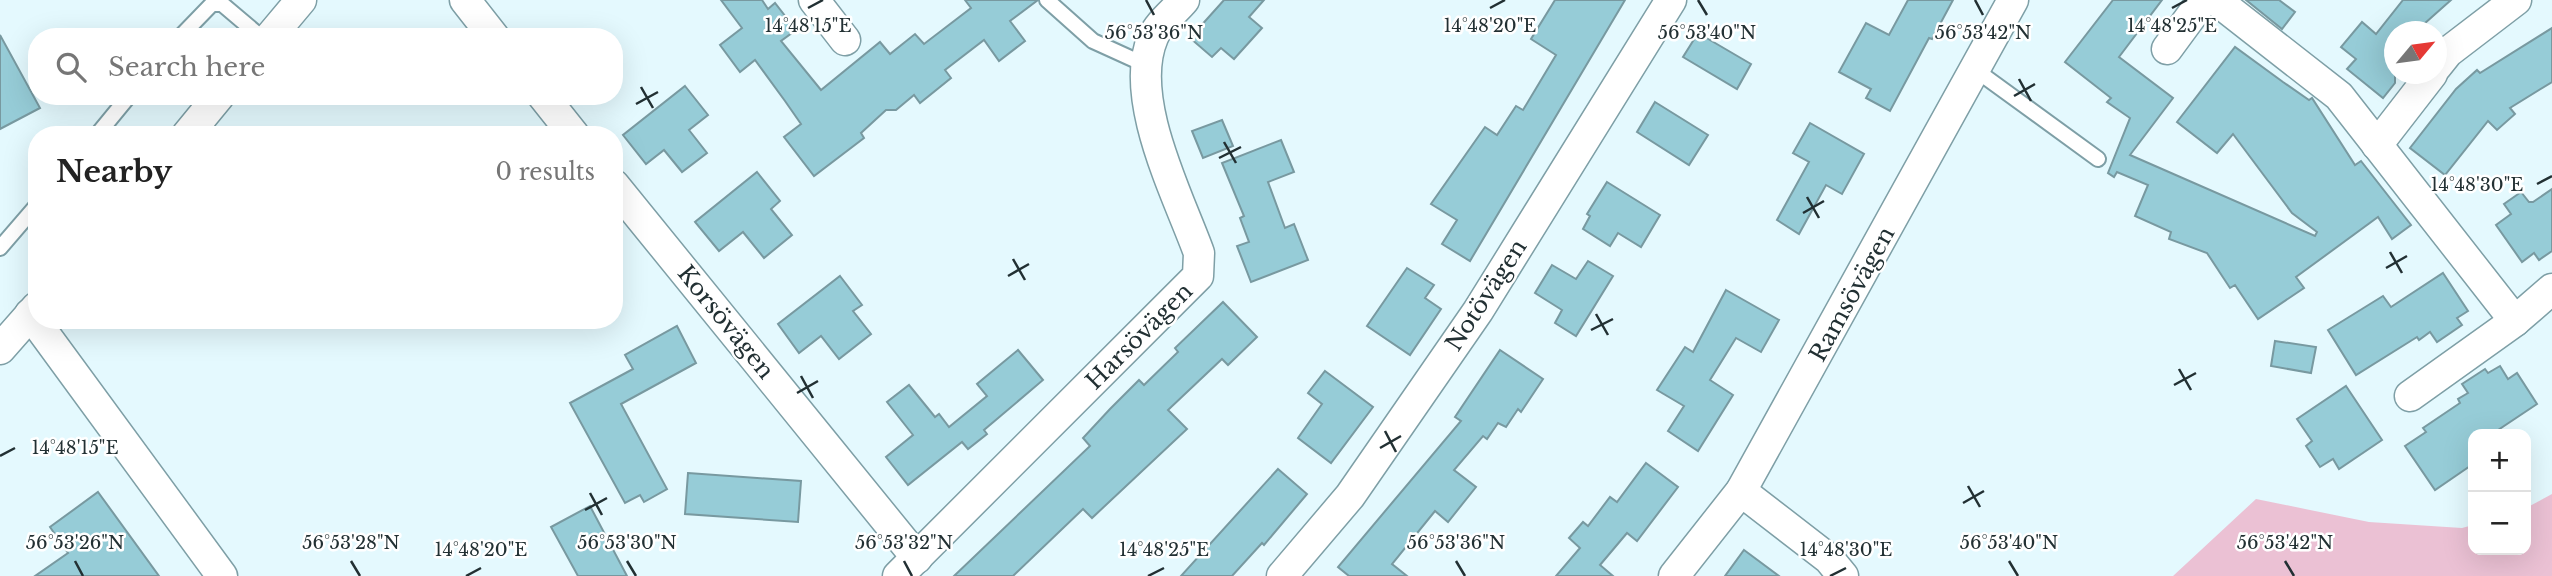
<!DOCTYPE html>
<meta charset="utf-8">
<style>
body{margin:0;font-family:"Libre Baskerville",serif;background:#f2f2f2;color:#222}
.controls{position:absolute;right:21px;bottom:21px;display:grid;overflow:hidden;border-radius:14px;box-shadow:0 7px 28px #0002}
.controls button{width:63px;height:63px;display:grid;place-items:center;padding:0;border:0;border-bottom:2px solid #e0e0e0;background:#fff;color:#222;font:35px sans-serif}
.compass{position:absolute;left:2384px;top:21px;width:63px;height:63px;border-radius:50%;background:#fff;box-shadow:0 7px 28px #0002;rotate:61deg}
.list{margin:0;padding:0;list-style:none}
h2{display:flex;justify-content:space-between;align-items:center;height:91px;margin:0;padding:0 28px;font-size:30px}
h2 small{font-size:23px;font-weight:400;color:#767676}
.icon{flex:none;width:38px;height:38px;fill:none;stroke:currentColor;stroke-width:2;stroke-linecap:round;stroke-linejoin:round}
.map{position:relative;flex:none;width:2552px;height:576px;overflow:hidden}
.search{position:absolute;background:#fff;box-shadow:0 7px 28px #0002;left:28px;top:28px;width:595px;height:77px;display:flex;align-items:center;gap:18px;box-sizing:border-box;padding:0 24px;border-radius:28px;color:#767676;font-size:26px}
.panel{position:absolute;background:#fff;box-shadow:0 7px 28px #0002;left:28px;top:126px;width:595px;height:203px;border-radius:28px}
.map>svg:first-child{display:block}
.green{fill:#ebc1d4}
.building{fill:#96ccd7;stroke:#7899a0;stroke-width:2}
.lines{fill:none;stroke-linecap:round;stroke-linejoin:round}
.service-casing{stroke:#7e9fa6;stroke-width:18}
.minor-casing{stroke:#7e9fa6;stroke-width:33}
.service{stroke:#fff;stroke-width:14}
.minor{stroke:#fff;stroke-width:30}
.ticks{fill:none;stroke:#223033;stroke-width:2.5}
.labels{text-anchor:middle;stroke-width:5;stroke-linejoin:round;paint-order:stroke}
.street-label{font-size:23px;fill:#223033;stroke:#fff}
.ticks-label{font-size:18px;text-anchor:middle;fill:#223033;stroke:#fff;stroke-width:5;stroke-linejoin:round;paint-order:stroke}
</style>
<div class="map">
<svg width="2552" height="576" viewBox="0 0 2552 576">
<rect width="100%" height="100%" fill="#e4f9fe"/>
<polygon class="green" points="2552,494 2552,576 2173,576 2256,499 2369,522 2462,528 2473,525 2473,550 2526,550 2526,508"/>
<g class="building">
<polygon points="721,0 762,0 768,9 775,3 796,30 781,41 821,90 880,42 890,54 915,34 924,44 971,8 965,0 1038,0 1010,21 1025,41 999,61 984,40 945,70 951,78 920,103 914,95 896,110 886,110 861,133 864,138 814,176 784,137 801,124 785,101 755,60 740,72 720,45 742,28"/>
<polygon points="1224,0 1264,0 1249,17 1262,28 1234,59 1221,48 1212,57 1190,38"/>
<polygon points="1555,0 1625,0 1470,261 1442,244 1457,220 1431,204 1485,127 1497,135 1516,106 1523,110 1556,55 1531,39"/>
<polygon points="1908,0 1953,0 1932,39 1929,38 1890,111 1866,98 1871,89 1839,72 1866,23 1889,35"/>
<polygon points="2113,0 2162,0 2119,57 2173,98 2130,155 2315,236 2317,232 2292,213 2233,134 2217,153 2177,122 2235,47 2283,82 2309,100 2312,98 2355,165 2361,161 2411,225 2392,239 2378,217 2296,277 2304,288 2258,319 2235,285 2230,288 2207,253 2169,239 2171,232 2135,216 2148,185 2117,172 2114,177 2108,173 2130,118 2107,102 2111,98 2065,62"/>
<polygon points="2246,0 2279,0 2295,12 2282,29"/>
<polygon points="2403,0 2451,0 2415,32 2395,32 2395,83 2383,98 2347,69 2356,59 2341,47 2362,22 2376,34"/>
<polygon points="2552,28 2552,82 2510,108 2515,114 2497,130 2488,121 2445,175 2410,148 2456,89 2477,70 2480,73"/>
<polygon points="1698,33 1751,64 1737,89 1683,57"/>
<polygon points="0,35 40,108 0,129"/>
<polygon points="685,86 708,115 689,130 707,153 682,172 664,150 646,164 623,135"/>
<polygon points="1655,102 1708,135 1689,165 1637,132"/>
<polygon points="1222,120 1233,146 1203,158 1192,131"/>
<polygon points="1810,123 1864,154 1842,194 1826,185 1799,234 1777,220 1809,162 1793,153"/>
<polygon points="1281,140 1294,172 1268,182 1285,228 1294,224 1308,260 1251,282 1237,246 1249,242 1240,218 1244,216 1222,163"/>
<polygon points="757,172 780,201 771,209 792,235 764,258 743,232 719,251 695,222"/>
<polygon points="1607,182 1660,215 1641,247 1618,233 1610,246 1583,229 1590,216 1587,214"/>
<polygon points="2552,189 2552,251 2539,260 2534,253 2522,262 2496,225 2511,214 2504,204 2521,192 2529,202 2533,202"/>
<polygon points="1588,261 1613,276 1576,336 1555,323 1562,310 1535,293 1552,265 1576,279"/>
<polygon points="1407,268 1434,285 1425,298 1441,309 1410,355 1367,326"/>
<polygon points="2443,273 2468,311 2457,318 2462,325 2437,342 2430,332 2419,340 2417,337 2356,375 2328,330 2383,296 2391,307"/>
<polygon points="840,276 862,305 853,311 871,334 839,359 821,336 799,353 778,324"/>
<polygon points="1726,290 1779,320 1761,352 1736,338 1710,380 1733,395 1698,451 1668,431 1684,406 1657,390 1685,347 1693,352"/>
<polygon points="1223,302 1257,337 1228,365 1222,359 1168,410 1187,429 1092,518 1083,509 1013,576 954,576 1090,446 1083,438 1110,409 1139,380 1144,385 1178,352 1175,348"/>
<polygon points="677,326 696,363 621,404 667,489 644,502 640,495 625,503 570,403 633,369 625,355"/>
<polygon points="2275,341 2316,347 2311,373 2271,366"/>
<polygon points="1018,350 1043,380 984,430 987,434 968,449 962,442 908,485 886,457 913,435 887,402 909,385 935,417 939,414 949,427 987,396 977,384"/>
<polygon points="1500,350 1543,379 1521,412 1518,409 1506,427 1498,423 1487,439 1483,436 1454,470 1476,487 1448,522 1435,511 1392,564 1407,576 1349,576 1338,567 1461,421 1455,417"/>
<polygon points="2500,366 2508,379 2517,373 2537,404 2492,434 2473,434 2473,464 2435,490 2405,446 2426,432 2423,428 2460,403 2458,399 2468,393 2462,384 2485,369 2488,373"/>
<polygon points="1325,371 1373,407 1331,463 1298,438 1322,404 1308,393"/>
<polygon points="2346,386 2382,440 2339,469 2333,459 2320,467 2306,446 2312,441 2297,419"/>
<polygon points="1646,463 1678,487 1637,541 1627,533 1600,565 1613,576 1556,576 1580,548 1569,538 1583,522 1588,526 1610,497 1617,502"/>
<polygon points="1278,469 1307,494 1264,545 1262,543 1232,576 1181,576"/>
<polygon points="688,473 801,481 798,522 685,514"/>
<polygon points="98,492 159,576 35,576 68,553 50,527"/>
<polygon points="590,506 627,576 578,576 551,527"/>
<polygon points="1744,550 1779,576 1725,576"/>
</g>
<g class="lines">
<g class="service-casing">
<g id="service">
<polyline points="1047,0 1093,41 1148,66"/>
<polyline points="180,37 212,4 222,4 261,37"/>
<polyline points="1973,68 2098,159"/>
<polyline points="97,135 129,96"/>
<polyline points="0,248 37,205"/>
</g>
</g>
<g class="minor-casing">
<g id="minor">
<polyline points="465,0 494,37"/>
<polyline points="814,0 845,40"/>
<polyline points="2216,0 2339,96 2515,321"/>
<polyline points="270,37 301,0"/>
<polyline points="2167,49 2203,0"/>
<polyline points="2436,67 2448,52 2516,0"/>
<polyline points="543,96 574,135"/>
<polyline points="187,135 219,96"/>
<polyline points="2377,145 2432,74"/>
<polyline points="614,185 917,558"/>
<polyline points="30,314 222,576"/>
<polyline points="0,349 37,307"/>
<polyline points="2410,396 2515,321 2552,289"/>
<polyline points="1741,491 1829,559 1843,576"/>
<path d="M 898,576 L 1198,276 L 1199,253 C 1178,195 1127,98 1153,37 C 1158,24 1175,11 1184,0"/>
<polyline points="1282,576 1350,496 1478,311 1671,0"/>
<polyline points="1674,576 1741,491 2013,0"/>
</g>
</g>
<use href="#service" class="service"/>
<use href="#minor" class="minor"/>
</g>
<path class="ticks" d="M 1146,0 L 1154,15M 1698,0 L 1707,15M 1975,0 L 1983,15M 808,8 L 823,0M 1490,8 L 1505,0M 2172,8 L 2187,0M 2019,79 L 2031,101M 641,87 L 653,108M 2014,96 L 2035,84M 636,104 L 658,92M 1224,142 L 1236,163M 1219,158 L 1241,147M 2537,184 L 2552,176M 1807,197 L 1819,218M 1803,213 L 1824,201M 2390,252 L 2402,273M 1013,259 L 1025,280M 2386,268 L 2407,256M 1008,276 L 1029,264M 1596,314 L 1608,335M 1591,330 L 1613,319M 2179,369 L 2191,390M 801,376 L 813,398M 2174,385 L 2196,373M 797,393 L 818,381M 1385,431 L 1396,452M 1380,448 L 1401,436M 0,456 L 15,448M 1968,486 L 1980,507M 590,493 L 602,515M 1963,503 L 1984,491M 585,510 L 607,498M 75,561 L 83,576M 351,561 L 360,576M 627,561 L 636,576M 904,561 L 912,576M 1456,561 L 1465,576M 2009,561 L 2018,576M 2285,561 L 2294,576M 466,576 L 481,568M 1148,576 L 1164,568M 1830,576 L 1846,568"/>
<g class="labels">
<g class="street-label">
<text transform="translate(1852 294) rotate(-61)" y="8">Ramsövägen</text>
<text transform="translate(1486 295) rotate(-57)" y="8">Notövägen</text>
<text transform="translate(726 322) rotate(51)" y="8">Korsövägen</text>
<text transform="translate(1139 336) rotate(-45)" y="8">Harsövägen</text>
</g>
</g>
<g class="ticks-label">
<text x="808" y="32">14°48'15"E</text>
<text x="1490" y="32">14°48'20"E</text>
<text x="2172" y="32">14°48'25"E</text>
<text x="1154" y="39">56°53'36"N</text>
<text x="1707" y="39">56°53'40"N</text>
<text x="1983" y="39">56°53'42"N</text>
<text x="2477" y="191">14°48'30"E</text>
<text x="75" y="454">14°48'15"E</text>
<text x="75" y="549">56°53'26"N</text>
<text x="351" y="549">56°53'28"N</text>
<text x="627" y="549">56°53'30"N</text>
<text x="904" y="549">56°53'32"N</text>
<text x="1456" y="549">56°53'36"N</text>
<text x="2009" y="549">56°53'40"N</text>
<text x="2285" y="549">56°53'42"N</text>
<text x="481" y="556">14°48'20"E</text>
<text x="1164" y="556">14°48'25"E</text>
<text x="1846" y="556">14°48'30"E</text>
</g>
</svg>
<div class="controls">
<button>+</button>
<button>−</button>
</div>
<svg class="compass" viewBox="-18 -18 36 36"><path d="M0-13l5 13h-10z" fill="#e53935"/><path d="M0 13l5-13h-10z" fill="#767676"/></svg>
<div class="search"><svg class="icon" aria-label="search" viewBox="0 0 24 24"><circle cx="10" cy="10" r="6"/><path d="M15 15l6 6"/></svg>Search here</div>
<section class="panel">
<h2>Nearby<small>0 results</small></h2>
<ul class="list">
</ul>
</section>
</div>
